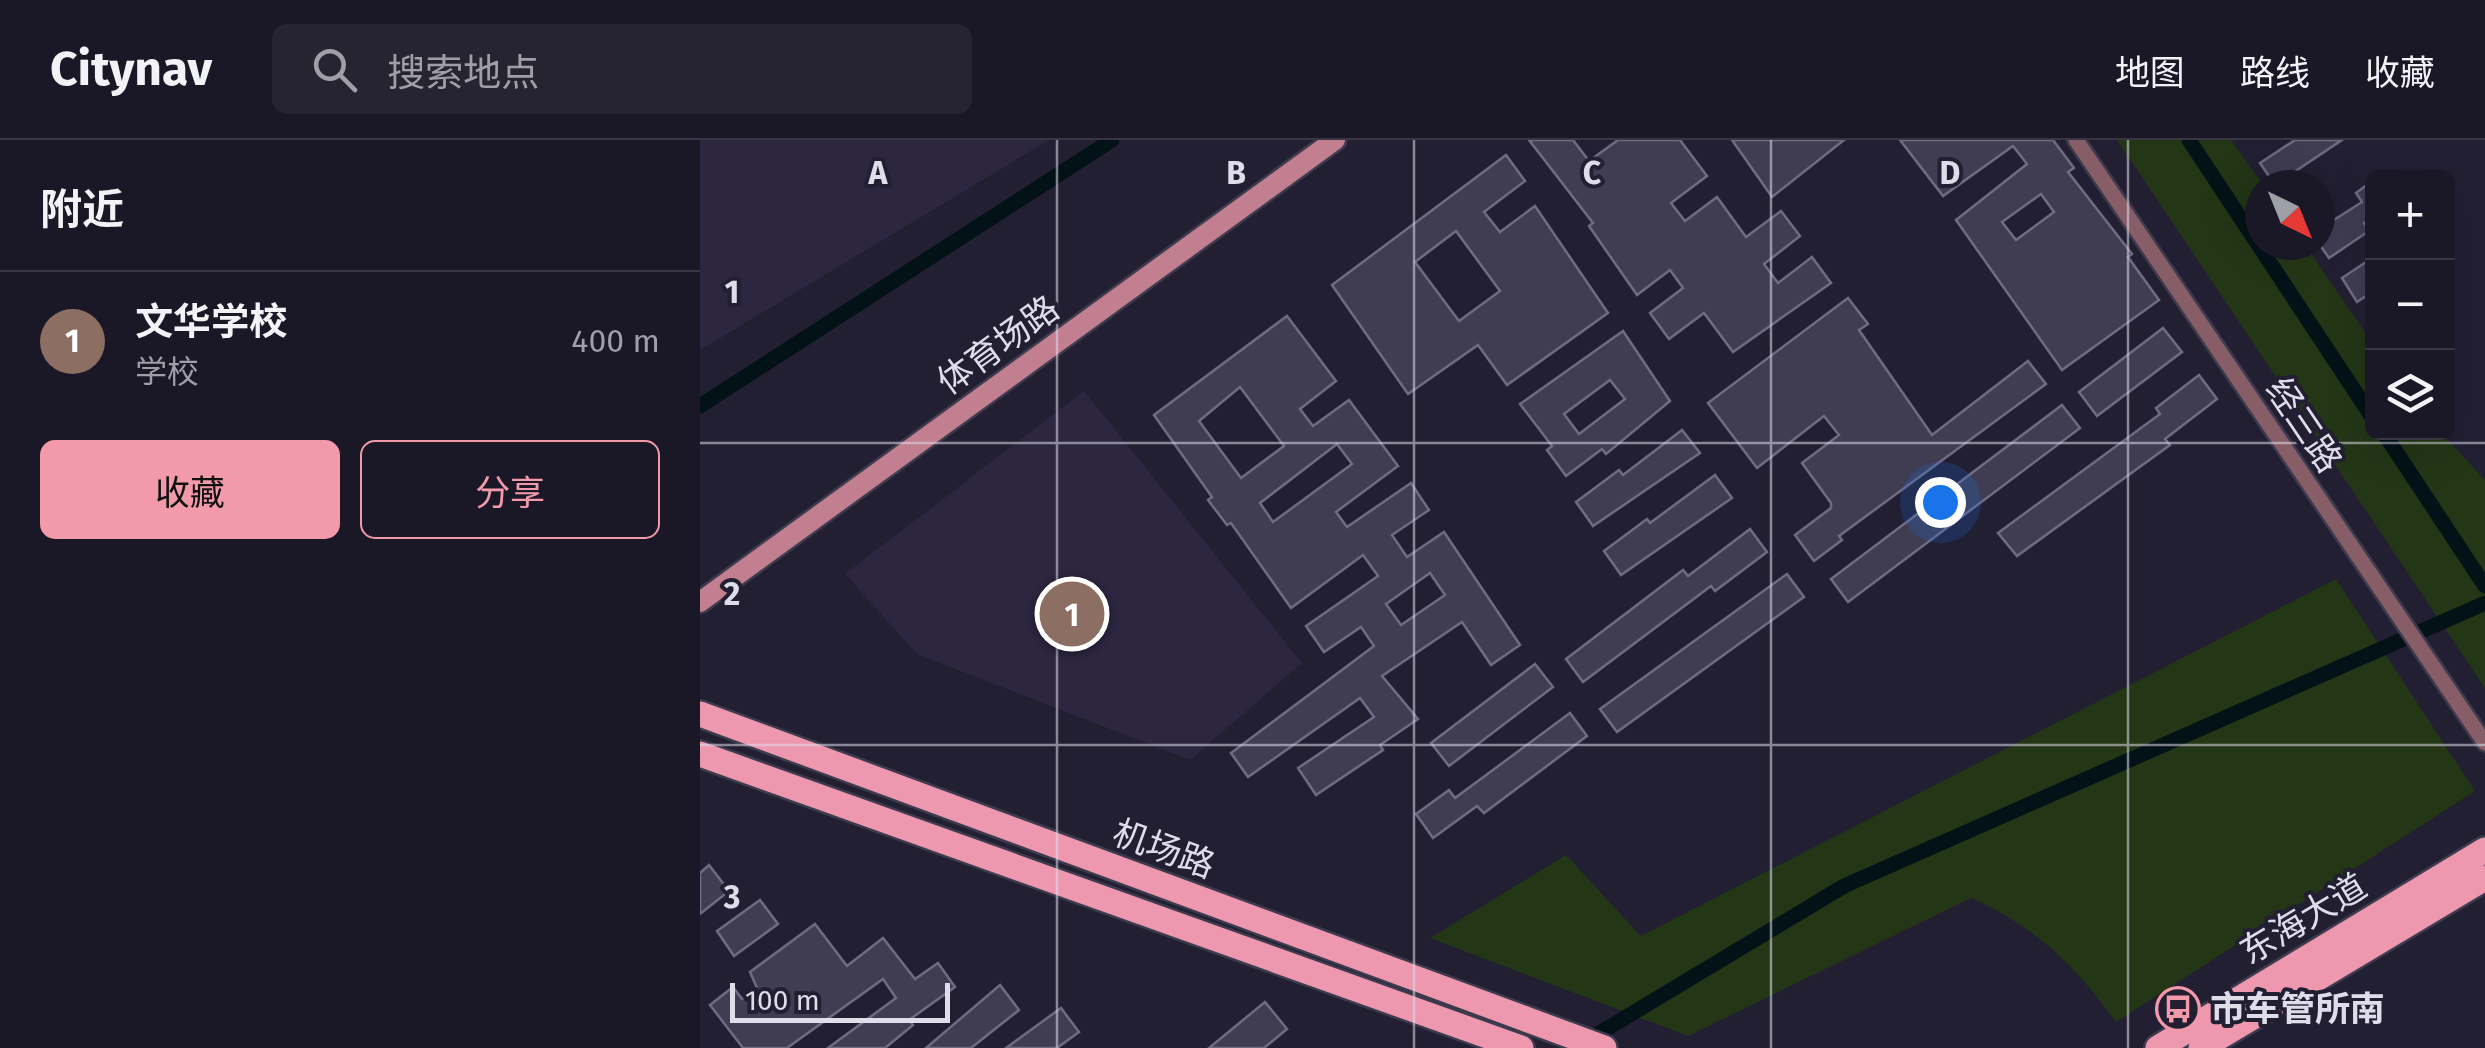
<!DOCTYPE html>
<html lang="zh">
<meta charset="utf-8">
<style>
body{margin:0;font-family:"Fira Sans","Noto Sans SC",sans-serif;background:#272432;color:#f1f3f6}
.controls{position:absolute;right:30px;top:30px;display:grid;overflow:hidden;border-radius:15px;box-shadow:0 10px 40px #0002}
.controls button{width:90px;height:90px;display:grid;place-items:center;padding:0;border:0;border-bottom:2px solid #383643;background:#1a1726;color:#f1f3f6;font:50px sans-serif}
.compass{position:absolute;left:1545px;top:30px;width:90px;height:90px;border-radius:50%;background:#1a1726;box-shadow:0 10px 40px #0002;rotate:137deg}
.scale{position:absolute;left:30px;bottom:25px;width:220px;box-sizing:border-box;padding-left:10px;border:5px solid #e0ddeb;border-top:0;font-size:28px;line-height:35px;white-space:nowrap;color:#e0ddeb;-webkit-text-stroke:8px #231f33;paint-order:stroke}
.you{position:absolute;left:1240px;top:362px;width:35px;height:35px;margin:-25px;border:8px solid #fff;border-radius:50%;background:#1a73e8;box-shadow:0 0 0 15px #1a73e833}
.badge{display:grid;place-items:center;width:65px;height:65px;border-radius:50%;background:#f39aaa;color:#fff;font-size:32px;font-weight:700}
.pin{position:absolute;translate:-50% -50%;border:5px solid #fff;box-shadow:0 2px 10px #0006}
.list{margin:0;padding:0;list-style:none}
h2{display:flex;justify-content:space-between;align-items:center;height:130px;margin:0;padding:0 40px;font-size:42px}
h2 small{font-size:32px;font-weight:400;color:#9f9fa7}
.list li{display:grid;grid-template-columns:65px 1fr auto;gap:30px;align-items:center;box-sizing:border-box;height:140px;padding:0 40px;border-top:2px solid #383643}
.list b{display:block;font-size:38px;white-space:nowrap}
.list p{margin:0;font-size:32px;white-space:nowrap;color:#9f9fa7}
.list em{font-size:32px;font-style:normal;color:#9f9fa7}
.actions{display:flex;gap:20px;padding:30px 40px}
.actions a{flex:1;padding:22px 0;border:2px solid #f39aaa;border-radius:15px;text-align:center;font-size:35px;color:#f39aaa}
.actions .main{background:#f39aaa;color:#111}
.icon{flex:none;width:55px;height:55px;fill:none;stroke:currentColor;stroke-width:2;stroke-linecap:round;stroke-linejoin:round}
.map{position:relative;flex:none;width:1785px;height:908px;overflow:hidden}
header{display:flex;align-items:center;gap:60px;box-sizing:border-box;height:140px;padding:0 50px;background:#1a1726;border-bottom:2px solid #383643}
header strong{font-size:48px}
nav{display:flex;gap:55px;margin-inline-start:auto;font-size:35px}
.search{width:700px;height:90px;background:#272432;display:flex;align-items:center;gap:25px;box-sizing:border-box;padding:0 35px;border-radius:15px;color:#9f9fa7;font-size:38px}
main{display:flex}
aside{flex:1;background:#1a1726}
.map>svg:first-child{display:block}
.built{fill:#2c2640}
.park{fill:#233616}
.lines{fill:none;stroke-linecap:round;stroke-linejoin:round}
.canal{stroke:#021216;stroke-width:15}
.building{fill:#403c52;stroke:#706b84;stroke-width:2.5;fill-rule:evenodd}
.street-casing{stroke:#3d3a4d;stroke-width:20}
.secondary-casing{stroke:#3d3a4d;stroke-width:25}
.primary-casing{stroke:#3d3a4d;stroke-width:30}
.street{stroke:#875e68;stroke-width:15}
.secondary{stroke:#c17f90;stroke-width:20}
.primary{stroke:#ed98af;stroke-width:25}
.grid{fill:none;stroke:#e0ddeb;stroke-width:2.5;stroke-opacity:0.55}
.labels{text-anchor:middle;stroke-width:8;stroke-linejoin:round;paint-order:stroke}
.street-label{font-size:35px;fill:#e0ddeb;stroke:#231f33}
.poi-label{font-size:35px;font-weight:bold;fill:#e0ddeb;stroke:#231f33;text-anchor:start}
.grid-label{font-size:32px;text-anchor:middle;font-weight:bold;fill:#e0ddeb;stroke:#231f33;stroke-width:8;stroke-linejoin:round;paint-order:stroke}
</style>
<header>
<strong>Citynav</strong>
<div class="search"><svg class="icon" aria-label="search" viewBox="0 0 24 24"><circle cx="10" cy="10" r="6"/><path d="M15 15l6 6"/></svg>搜索地点</div>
<nav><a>地图</a><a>路线</a><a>收藏</a></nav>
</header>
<main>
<aside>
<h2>附近<small></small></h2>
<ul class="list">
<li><span class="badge" style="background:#8d6e63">1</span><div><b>文华学校</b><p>学校</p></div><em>400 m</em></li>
</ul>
<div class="actions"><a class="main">收藏</a><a>分享</a></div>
</aside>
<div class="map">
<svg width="1785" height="908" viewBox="0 0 1785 908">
<rect width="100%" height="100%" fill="#231f33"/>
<g class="built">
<polygon points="0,0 349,0 0,210"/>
<polygon points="384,251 602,523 490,620 217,514 145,434"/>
</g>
<g class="park">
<polygon points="1417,0 1531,0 1563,45 1560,105 1605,105 1672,202 1672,292 1741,293 1785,340 1785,548"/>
<path d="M 1636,439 L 1775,651 L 1416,882 C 1376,827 1334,785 1271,758 L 988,896 L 730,798 L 866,715 L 941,796 Z"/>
</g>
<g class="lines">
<g class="canal">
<polyline points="1489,0 1672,277"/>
<polyline points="0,266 412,0"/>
<polyline points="1683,292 1785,446"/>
<polyline points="883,903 1144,746 1785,463"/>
</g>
</g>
<g class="building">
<polygon points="829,0 873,0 889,21 918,0 980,0 1007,36 971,63 985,81 1017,57 1046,97 1081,71 1100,96 1064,124 1078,143 1112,117 1131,143 1033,212 1004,173 969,199 950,173 983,148 970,130 937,155 889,86 893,83"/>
<polygon points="1032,0 1144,0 1072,57"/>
<path d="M 1200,0 L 1353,0 L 1374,28 L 1368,32 L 1432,114 L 1428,117 L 1459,160 L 1362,230 L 1256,80 L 1327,24 L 1313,6 L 1243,56 ZM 1341,54 L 1354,72 L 1316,100 L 1302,82 Z"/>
<polygon points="1595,0 1642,0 1575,45 1560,23"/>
<path d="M 806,15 L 825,41 L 784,72 L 800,92 L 835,66 L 908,173 L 807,245 L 778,205 L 708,254 L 632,145 ZM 756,91 L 800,151 L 759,181 L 715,122 Z"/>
<polygon points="1672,41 1672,79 1664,83 1669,91 1629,118 1620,105 1620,89 1662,62 1656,53"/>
<polygon points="1672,118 1672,152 1657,162 1642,138"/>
<polygon points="1148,158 1168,184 1159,190 1232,295 1328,221 1346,244 1139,396 1142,400 1114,421 1095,395 1131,368 1131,363 1102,323 1139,295 1124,276 1057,328 1008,263"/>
<path d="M 587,176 L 636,241 L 600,269 L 613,286 L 649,260 L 698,326 L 636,372 L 647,387 L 711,343 L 729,370 L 692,395 L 707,417 L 744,392 L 820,505 L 791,525 L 762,482 L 682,536 L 718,579 L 680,605 L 683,610 L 616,655 L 598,628 L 674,577 L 660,558 L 548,637 L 531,613 L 674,506 L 661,487 L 624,512 L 606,486 L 678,436 L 663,415 L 591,468 L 531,383 L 527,385 L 508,360 L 512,357 L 454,275 ZM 540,247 L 584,306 L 541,338 L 499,281 ZM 637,304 L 652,324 L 573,382 L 560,363 ZM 730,433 L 745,455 L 701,485 L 686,464 Z"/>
<polygon points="1463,188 1482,212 1397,276 1379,252"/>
<path d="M 923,191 L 970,261 L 906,314 L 902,309 L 866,336 L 847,310 L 852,306 L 820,264 ZM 910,240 L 925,259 L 879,294 L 864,274 Z"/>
<polygon points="1499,235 1517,259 1465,299 1470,305 1317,416 1298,393 1460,274 1456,268"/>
<polygon points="1362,265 1380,288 1148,462 1131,439"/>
<polygon points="982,290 1000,313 893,386 876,362 919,330 923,335"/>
<polygon points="1015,335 1032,358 921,435 904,411 947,379 950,383"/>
<polygon points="1050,389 1067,412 1015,451 1011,446 883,542 866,519 983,430 988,436"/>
<polygon points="1087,434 1104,457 917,592 900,569"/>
<polygon points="835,524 853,547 749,626 731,603"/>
<polygon points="870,573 887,596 784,673 777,666 733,698 716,674 749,650 755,658"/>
<polygon points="9,725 29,751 0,774 0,733"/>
<polygon points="60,760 78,784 34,816 17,791"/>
<polygon points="115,784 147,826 183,798 215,839 238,823 255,847 209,880 213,885 185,908 128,908 196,858 183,839 87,908 43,908 10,865 33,847 42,859 57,848 50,832"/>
<polygon points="300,845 319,870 271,908 226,908"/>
<polygon points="565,862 587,889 564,908 509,908"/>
<polygon points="361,868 379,892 357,908 306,908"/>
</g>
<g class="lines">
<g class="street-casing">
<polyline id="street" points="1376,0 1785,603"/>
</g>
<g class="secondary-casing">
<polyline id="secondary" points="0,462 635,0"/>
</g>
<g class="primary-casing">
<g id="primary">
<polyline points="0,574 904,908"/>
<polyline points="0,614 821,908"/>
<polyline points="1458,908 1785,710"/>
<polyline points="1501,908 1785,738"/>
</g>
</g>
<use href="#street" class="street"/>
<use href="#secondary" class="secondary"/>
<use href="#primary" class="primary"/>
</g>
<path class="grid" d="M 357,0 L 357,908M 714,0 L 714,908M 1071,0 L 1071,908M 1428,0 L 1428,908M 0,303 L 1785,303M 0,605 L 1785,605"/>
<defs>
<g id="bus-ring" transform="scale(2.25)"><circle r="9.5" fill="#231f33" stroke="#f39aaa" stroke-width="1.5"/><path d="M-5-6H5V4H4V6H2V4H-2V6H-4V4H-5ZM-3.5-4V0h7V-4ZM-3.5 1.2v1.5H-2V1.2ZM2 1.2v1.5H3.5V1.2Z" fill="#f39aaa"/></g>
</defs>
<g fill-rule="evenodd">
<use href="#bus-ring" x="1478" y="869"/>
</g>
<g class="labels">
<g class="street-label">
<text transform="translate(298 205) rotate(-36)" y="12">体育场路</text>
<text transform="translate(1604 285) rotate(56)" y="12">经三路</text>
<text transform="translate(464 709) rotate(20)" y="12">机场路</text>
<text transform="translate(1603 779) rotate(-31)" y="12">东海大道</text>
</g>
<g class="poi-label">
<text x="1510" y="881">市车管所南</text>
</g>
</g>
<g class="grid-label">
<text x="178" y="44">A</text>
<text x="536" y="44">B</text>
<text x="892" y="44">C</text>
<text x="1250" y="44">D</text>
<text x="32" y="163">1</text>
<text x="32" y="465">2</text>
<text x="32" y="768">3</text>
</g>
</svg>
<div class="controls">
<button>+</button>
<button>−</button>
<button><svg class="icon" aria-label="layers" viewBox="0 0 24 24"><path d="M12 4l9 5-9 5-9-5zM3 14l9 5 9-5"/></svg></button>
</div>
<svg class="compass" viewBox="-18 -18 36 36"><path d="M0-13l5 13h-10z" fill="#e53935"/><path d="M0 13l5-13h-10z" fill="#9f9fa7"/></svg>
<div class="scale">100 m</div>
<div class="you"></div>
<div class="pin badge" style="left:372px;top:474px;background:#8d6e63">1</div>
</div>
</main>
